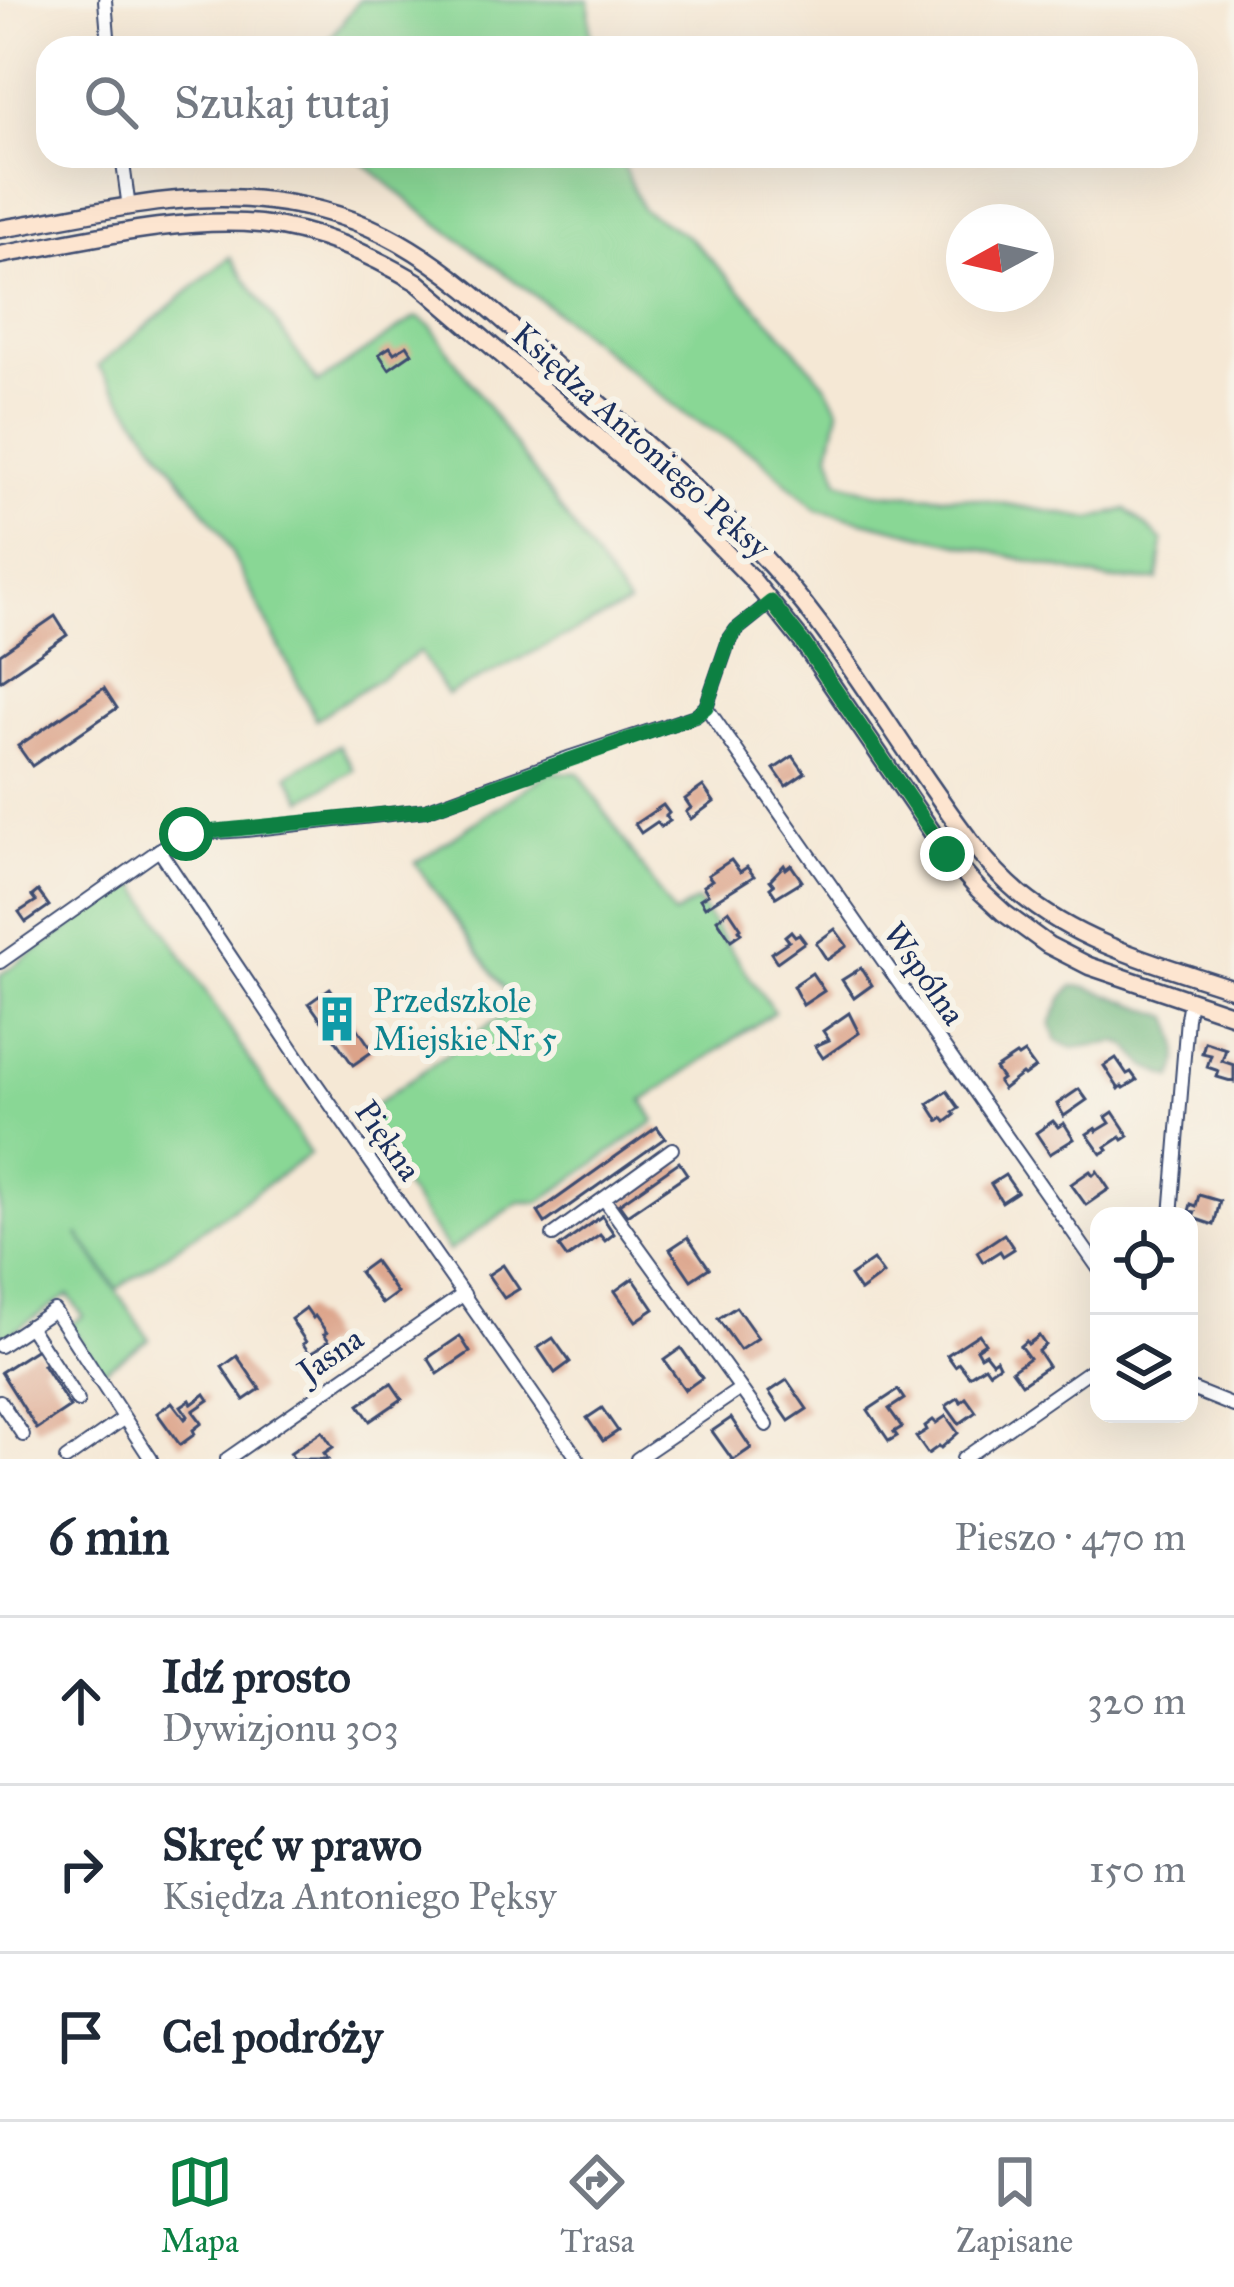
<!DOCTYPE html>
<html lang="pl">
<meta charset="utf-8">
<style>
body{margin:0;font-family:"IM FELL Great Primer",serif;background:#f2f2f3;color:#1f2937}
.controls{position:absolute;right:36px;bottom:36px;display:grid;overflow:hidden;border-radius:24px;box-shadow:0 12px 48px #0002}
.controls button{width:108px;height:108px;display:grid;place-items:center;padding:0;border:0;border-bottom:3px solid #e0e1e3;background:#fff;color:#1f2937;font:60px sans-serif}
.compass{position:absolute;left:946px;top:204px;width:108px;height:108px;border-radius:50%;background:#fff;box-shadow:0 12px 48px #0002;rotate:262deg}
.stop{position:absolute;width:36px;height:36px;margin:-27px;border:9px solid #0b8043;border-radius:50%;background:#fff}
.stop.end{background:#0b8043;border-color:#fff;box-shadow:0 3px 12px #0008}
.list{margin:0;padding:0;list-style:none}
h2{display:flex;justify-content:space-between;align-items:center;height:156px;margin:0;padding:0 48px;font-size:51px}
h2 small{font-size:39px;font-weight:400;color:#747a83}
.list li{display:grid;grid-template-columns:78px 1fr auto;gap:36px;align-items:center;box-sizing:border-box;height:168px;padding:0 48px;border-top:3px solid #e0e1e3}
.list b{display:block;font-size:45px;white-space:nowrap}
.list p{margin:0;font-size:39px;white-space:nowrap;color:#747a83}
.list em{font-size:39px;font-style:normal;color:#747a83}
.icon{flex:none;width:66px;height:66px;fill:none;stroke:currentColor;stroke-width:2;stroke-linecap:round;stroke-linejoin:round}
.map{position:relative;flex:none;width:1234px;height:1459px;overflow:hidden}
.search{position:absolute;background:#fff;box-shadow:0 12px 48px #0002;left:36px;right:36px;top:36px;height:132px;display:flex;align-items:center;gap:30px;box-sizing:border-box;padding:0 42px;border-radius:36px;color:#747a83;font-size:45px}
.sheet{height:660px;background:#fff}
nav{display:flex;justify-content:space-around;align-items:center;box-sizing:border-box;height:168px;border-top:3px solid #e0e1e3;background:#fff;font-size:33px;color:#747a83}
nav a{display:grid;justify-items:center;gap:6px}
nav .on{color:#0b8043}
.map>svg:first-child{display:block}
.green{fill:#89d795;stroke:#52837a;stroke-width:3}
.forest{fill:#6eb87e;stroke:#44746e;stroke-width:3}
.building{fill:#dca389}
.lines{fill:none;stroke-linecap:round;stroke-linejoin:round}
.minor-casing{stroke:#3c4b70;stroke-width:16}
.secondary-casing{stroke:#3c4b70;stroke-width:21}
.minor{stroke:#fff;stroke-width:12}
.secondary{stroke:#fde5d0;stroke-width:16}
.route{stroke:#0b8043;stroke-width:15}
.labels{text-anchor:middle;stroke-width:12;stroke-linejoin:round;paint-order:stroke}
.street-label{font-size:33px;fill:#1b2f5e;stroke:#f7f3e8}
.culture-label{font-size:33px;fill:#0d838f;stroke:#f7f3e8;text-anchor:start}
</style>
<div class="map">
<svg width="1234" height="1459" viewBox="0 0 1234 1459">
<rect width="100%" height="100%" fill="#f7f3e8"/>
<filter id="ink" filterUnits="userSpaceOnUse"><feTurbulence type="fractalNoise" baseFrequency=".00833" numOctaves="2"/><feDisplacementMap in="SourceGraphic" scale="24" xChannelSelector="R" yChannelSelector="G"/><feConvolveMatrix kernelMatrix="1 2 1 2 8 2 1 2 1" color-interpolation-filters="sRGB"/></filter>
<filter id="wash" filterUnits="userSpaceOnUse"><feTurbulence type="fractalNoise" baseFrequency=".004" numOctaves="4" result="noise"/><feDisplacementMap in="SourceGraphic" scale="48" xChannelSelector="R" yChannelSelector="G"/><feGaussianBlur stdDeviation="2.7" result="paint"/><feColorMatrix in="noise" values="0 0 0 0 0 0 0 0 0 0 0 0 0 0 0 0 0 1.4 0 .05"/><feComposite in="paint" operator="in"/></filter>
<g filter="url(#wash)">
<rect width="100%" height="100%" fill="#f5e8d5"/>
<g class="green">
<polygon points="359,0 589,0 590,33 597,48 323,48"/>
<polygon points="355,156 619,156 642,209 690,238 777,328 825,384 839,409 830,453 839,481 876,493 972,498 1092,519 1126,509 1163,541 1158,580 1109,580 817,510 757,455 687,416 546,304 416,207"/>
<polygon points="230,257 318,383 416,317 430,325 628,605 447,695 420,652 316,719 222,534 98,366"/>
<polygon points="339,745 354,770 303,800 288,775"/>
<polygon points="550,772 579,773 674,915 697,901 774,1012 643,1101 655,1121 540,1202 519,1202 449,1251 356,1118 516,1006 415,863"/>
<polygon points="135,882 310,1154 117,1289 78,1234 149,1339 101,1372 70,1325 83,1316 68,1295 0,1340 0,975"/>
</g>
<path class="forest" d="M 1073,986 L 1087,987 L 1170,1017 C 1179,1038 1183,1057 1173,1078 L 1146,1067 L 1128,1046 L 1118,1042 L 1073,1048 L 1057,1041 L 1051,1023 L 1063,997 Z"/>
<g id="blocks">
<g class="building">
<polygon points="407,345 412,353 389,369 379,354 390,347 394,353"/>
<polygon points="55,616 67,635 0,681 0,654"/>
<polygon points="104,688 117,708 32,766 18,746"/>
<polygon points="793,756 805,773 786,786 774,769"/>
<polygon points="703,786 714,802 691,819 686,812 691,808 685,799"/>
<polygon points="663,805 669,813 666,816 670,821 661,827 657,822 641,833 635,824"/>
<polygon points="731,860 740,872 747,867 754,876 705,907 700,899 708,894 703,886 712,880 708,875"/>
<polygon points="784,865 786,869 791,865 802,881 776,897 770,888 774,885 770,880"/>
<polygon points="38,891 49,906 26,922 19,912 36,901 32,896"/>
<polygon points="729,910 741,928 739,930 741,933 731,940 717,919"/>
<polygon points="835,929 847,946 827,960 816,943"/>
<polygon points="791,931 795,936 799,934 805,942 777,962 771,953 789,941 785,936"/>
<polygon points="861,968 872,985 854,998 842,980"/>
<polygon points="812,973 824,991 803,1005 793,986"/>
<polygon points="330,988 373,1051 353,1065 309,1003"/>
<polygon points="849,1013 859,1033 823,1058 815,1046 829,1040 823,1031"/>
<polygon points="1205,1042 1226,1049 1222,1061 1234,1065 1234,1082 1217,1077 1219,1071 1207,1067 1211,1055 1202,1053"/>
<polygon points="1024,1053 1035,1068 1024,1076 1022,1074 1003,1089 998,1082 1002,1079 995,1069 1016,1055 1018,1057"/>
<polygon points="1116,1058 1127,1074 1131,1072 1137,1080 1124,1088 1122,1086 1119,1089 1104,1066"/>
<polygon points="1079,1089 1087,1100 1064,1116 1057,1104"/>
<polygon points="947,1091 959,1108 953,1112 955,1115 946,1122 943,1118 939,1121 928,1104"/>
<polygon points="1113,1112 1129,1136 1123,1140 1121,1137 1106,1147 1108,1150 1101,1154 1087,1134 1096,1128 1097,1131 1110,1123 1106,1117"/>
<polygon points="1053,1121 1058,1127 1064,1123 1074,1139 1050,1154 1036,1133"/>
<polygon points="657,1127 665,1138 545,1223 538,1212"/>
<polygon points="679,1162 687,1174 627,1215 619,1204"/>
<polygon points="1090,1171 1093,1175 1097,1171 1109,1189 1086,1205 1071,1184"/>
<polygon points="1005,1175 1017,1192 1002,1202 991,1184"/>
<polygon points="1199,1195 1220,1201 1214,1225 1193,1218 1195,1212 1189,1211 1191,1204 1196,1206"/>
<polygon points="602,1216 614,1234 605,1241 600,1235 567,1258 559,1247"/>
<polygon points="1004,1234 1014,1249 1003,1256 1000,1251 983,1262 977,1252"/>
<polygon points="688,1237 709,1268 691,1280 670,1249"/>
<polygon points="873,1260 883,1274 860,1291 850,1276"/>
<polygon points="374,1261 397,1293 382,1304 359,1272"/>
<polygon points="503,1265 519,1289 504,1298 488,1275"/>
<polygon points="633,1278 654,1309 636,1321 615,1291"/>
<polygon points="736,1307 758,1338 740,1350 718,1319"/>
<polygon points="306,1308 313,1318 315,1316 327,1333 324,1334 329,1341 310,1354 303,1344 306,1342 291,1319"/>
<polygon points="979,1334 985,1343 976,1349 980,1356 985,1353 992,1362 996,1359 999,1365 989,1372 985,1366 969,1376 959,1363 955,1366 947,1355"/>
<polygon points="460,1336 470,1352 438,1374 428,1358"/>
<polygon points="1039,1336 1045,1345 1038,1351 1048,1366 1022,1384 1012,1370 1029,1358 1020,1346 1026,1341 1028,1344"/>
<polygon points="553,1338 570,1362 555,1373 538,1348"/>
<polygon points="681,1348 702,1378 685,1390 664,1360"/>
<polygon points="37,1349 47,1363 43,1365 70,1407 37,1429 1,1372"/>
<polygon points="237,1356 260,1389 244,1400 222,1367"/>
<polygon points="787,1380 807,1409 789,1421 769,1392"/>
<polygon points="391,1383 402,1399 370,1421 359,1405"/>
<polygon points="898,1390 904,1399 889,1409 902,1427 894,1432 897,1436 889,1441 868,1410"/>
<polygon points="205,1394 209,1400 193,1411 202,1423 193,1430 195,1434 180,1445 157,1413 172,1402 185,1419 188,1416 181,1406 190,1400 192,1404"/>
<polygon points="958,1398 961,1402 966,1398 976,1412 959,1424 946,1406"/>
<polygon points="602,1408 618,1431 603,1441 587,1418"/>
<polygon points="946,1416 958,1433 941,1448 939,1446 928,1454 916,1437 927,1430 925,1426 933,1420 936,1423"/>
<polygon points="731,1418 751,1448 735,1459 732,1459 712,1431"/>
<polygon points="322,1431 333,1447 324,1453 328,1459 294,1459 290,1453"/>
</g>
</g>
</g>
<g filter="url(#ink)">
<use href="#blocks" fill-opacity="0" stroke="#3c4b70" stroke-width="3"/>
<g class="lines">
<g class="minor-casing">
<g id="minor">
<polyline points="105,0 109,48"/>
<polyline points="122,156 129,208"/>
<polyline points="706,707 1099,1269"/>
<polyline points="159,850 310,1075 578,1459"/>
<polyline points="0,962 159,850 186,834 245,830 426,810 571,757 695,716 706,707 729,640 736,630 771,602"/>
<polyline points="604,1199 767,1425"/>
<polyline points="1171,1216 1187,1018 1190,1001"/>
<polyline points="553,1235 672,1149"/>
<polyline points="29,1326 78,1401"/>
<polyline points="0,1346 54,1310 151,1459"/>
<polyline points="1189,1388 1234,1406"/>
<polyline points="0,1401 23,1435"/>
<polyline points="66,1459 123,1419"/>
<polyline points="227,1459 464,1294"/>
<polyline points="637,1459 740,1389"/>
<polyline points="963,1459 1099,1364"/>
</g>
</g>
<g class="secondary-casing">
<g id="secondary">
<path d="M 0,229 C 88,215 180,189 270,201 C 314,206 360,220 399,242 C 459,276 509,326 562,372 C 654,451 747,527 820,625 C 858,676 892,730 928,782 C 956,822 982,862 1020,894 C 1082,945 1159,964 1234,989"/>
<path d="M 0,255 C 81,241 178,216 260,224 C 317,230 368,253 417,282 L 687,513 L 751,578 L 804,644 L 947,854 L 978,889 L 1004,913 L 1048,945 L 1089,966 L 1234,1015"/>
</g>
</g>
<use href="#minor" class="minor"/>
<use href="#secondary" class="secondary"/>
</g>
</g>
<g class="lines" filter="url(#ink)">
<polyline class="route" points="186,834 426,810 695,716 706,707 729,640 736,630 771,602 804,644 947,854"/>
</g>
<defs>
<g id="building-bare" transform="scale(3.6)"><path d="M-4-6H4V6H1V3H-1V6H-4ZM-2.5-4.3h1.7v1.8h-1.7ZM.8-4.3h1.7v1.8H.8ZM-2.5-1h1.7V.8h-1.7ZM.8-1h1.7V.8H.8Z" fill="#0f9aa8" stroke="#f7f3e8" stroke-width="2.5" paint-order="stroke"/></g>
</defs>
<g fill-rule="evenodd">
<use href="#building-bare" x="337" y="1019"/>
</g>
<g class="labels">
<g class="street-label">
<text transform="translate(642 440) rotate(42)" y="12">Księdza Antoniego Pęksy</text>
<text transform="translate(925 973) rotate(55)" y="12">Wspólna</text>
<text transform="translate(389 1140) rotate(55)" y="12">Piękna</text>
<text transform="translate(330 1354) rotate(-35)" y="12">Jasna</text>
</g>
<g class="culture-label">
<text x="373" y="1012">Przedszkole<tspan x="373" dy="38">Miejskie Nr 5</tspan></text>
</g>
</g>
</svg>
<div class="controls">
<button><svg class="icon" aria-label="locate" viewBox="0 0 24 24"><circle cx="12" cy="12" r="6"/><path d="M12 2v4M12 18v4M2 12h4M18 12h4"/></svg></button>
<button><svg class="icon" aria-label="layers" viewBox="0 0 24 24"><path d="M12 4l9 5-9 5-9-5zM3 14l9 5 9-5"/></svg></button>
</div>
<svg class="compass" viewBox="-18 -18 36 36"><path d="M0-13l5 13h-10z" fill="#e53935"/><path d="M0 13l5-13h-10z" fill="#747a83"/></svg>
<div class="stop" style="left:186px;top:834px"></div>
<div class="stop end" style="left:947px;top:854px"></div>
<div class="search"><svg class="icon" aria-label="search" viewBox="0 0 24 24"><circle cx="10" cy="10" r="6"/><path d="M15 15l6 6"/></svg>Szukaj tutaj</div>
</div>
<section class="sheet">
<h2>6 min<small>Pieszo · 470 m</small></h2>
<ul class="list">
<li><svg class="icon" aria-label="ahead" viewBox="0 0 24 24"><path d="M12 20V5M6 11l6-6 6 6"/></svg><div><b>Idź prosto</b><p>Dywizjonu 303</p></div><em>320 m</em></li>
<li><svg class="icon" aria-label="right" viewBox="0 0 24 24"><path d="M7 20v-9h11M14 6l5 5-5 5"/></svg><div><b>Skręć w prawo</b><p>Księdza Antoniego Pęksy</p></div><em>150 m</em></li>
<li><svg class="icon" aria-label="arrive" viewBox="0 0 24 24"><path d="M6 21V4h12l-3 4 3 4H6"/></svg><div><b>Cel podróży</b></div></li>
</ul>
</section>
<nav>
<a class="on"><svg class="icon" aria-label="map" viewBox="0 0 24 24"><path d="M3 6l6-2 6 2 6-2v14l-6 2-6-2-6 2zM9 4v14M15 6v14"/></svg>Mapa</a>
<a><svg class="icon" aria-label="directions" viewBox="0 0 24 24"><path d="M12 3l9 9-9 9-9-9zM9 14v-3h6M13 9l2 2-2 2"/></svg>Trasa</a>
<a><svg class="icon" aria-label="saved" viewBox="0 0 24 24"><path d="M7 4h10v16l-5-4-5 4z"/></svg>Zapisane</a>
</nav>
